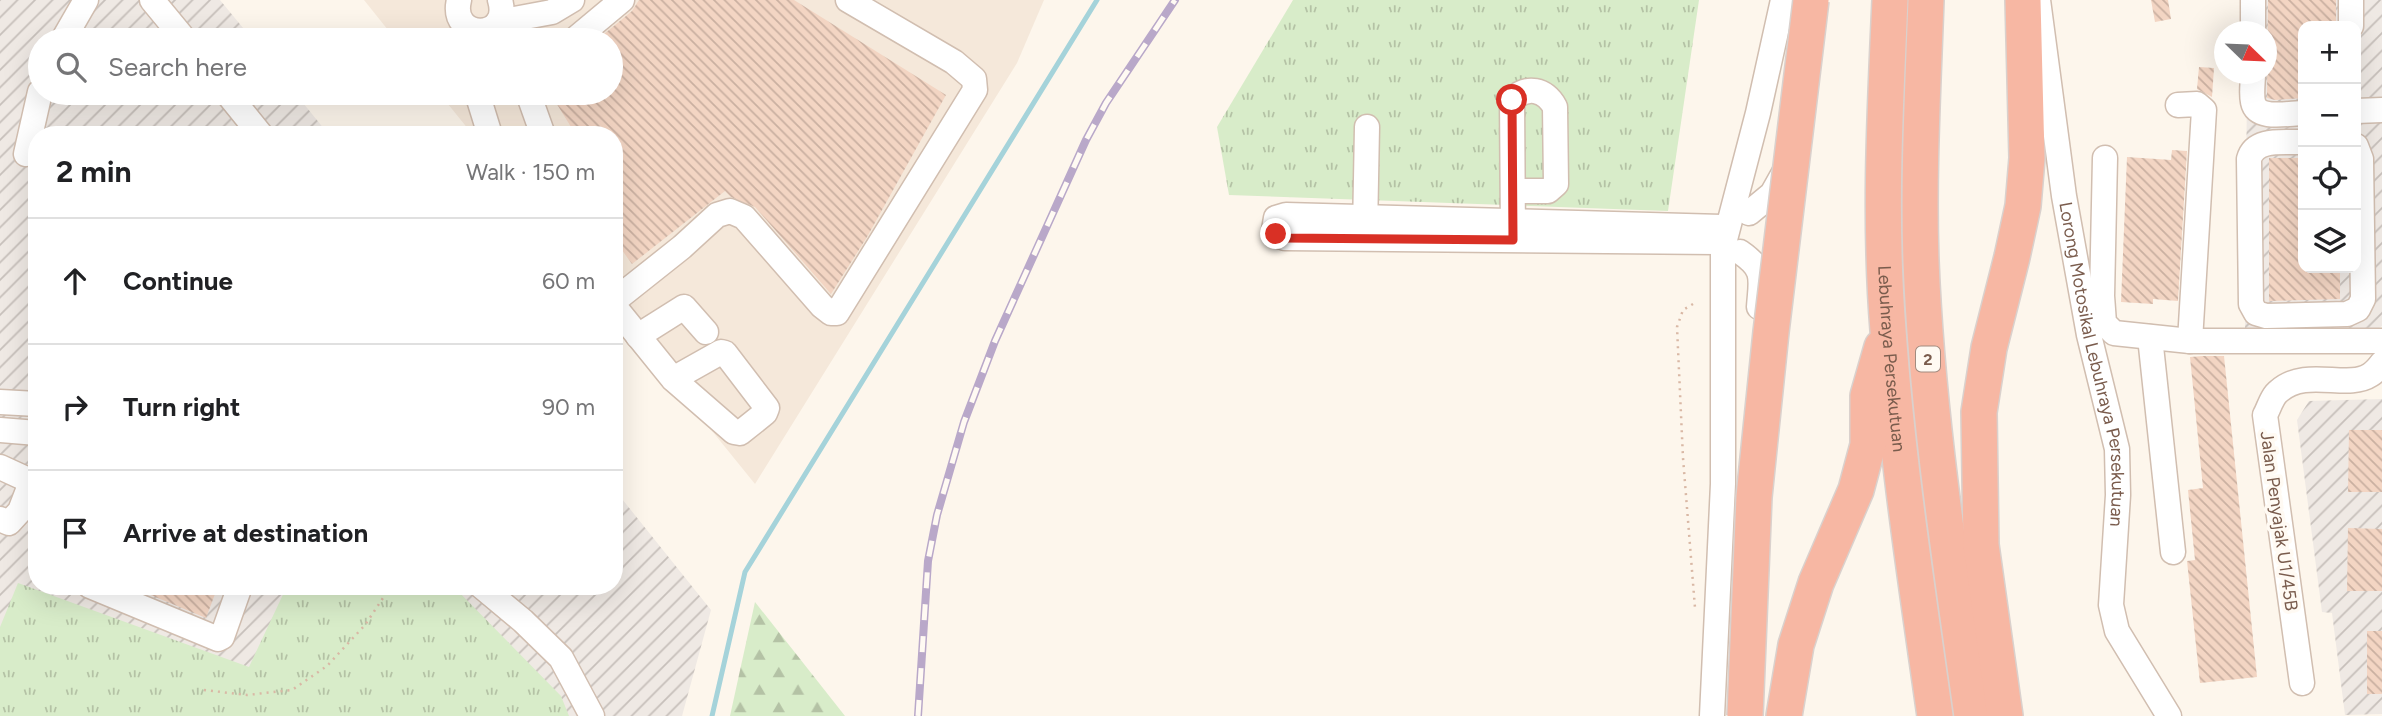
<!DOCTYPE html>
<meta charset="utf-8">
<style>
body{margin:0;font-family:Figtree,sans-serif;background:#f2f2f2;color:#202124}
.controls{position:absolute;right:21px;top:21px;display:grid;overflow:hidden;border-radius:14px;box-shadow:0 7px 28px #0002}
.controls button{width:63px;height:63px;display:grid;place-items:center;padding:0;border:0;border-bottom:2px solid #e0e0e0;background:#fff;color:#202124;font:35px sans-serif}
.compass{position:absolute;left:2214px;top:21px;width:63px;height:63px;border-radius:50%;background:#fff;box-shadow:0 7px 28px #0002;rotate:113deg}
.stop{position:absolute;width:21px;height:21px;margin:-16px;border:5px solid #d93025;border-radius:50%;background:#fff}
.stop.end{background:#d93025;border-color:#fff;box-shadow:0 2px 7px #0008}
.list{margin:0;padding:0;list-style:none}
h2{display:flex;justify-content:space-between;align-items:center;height:91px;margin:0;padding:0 28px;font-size:30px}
h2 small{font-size:23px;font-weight:400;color:#757577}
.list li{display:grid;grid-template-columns:46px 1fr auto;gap:21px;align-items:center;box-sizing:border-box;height:126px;padding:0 28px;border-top:2px solid #e0e0e0}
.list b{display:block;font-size:26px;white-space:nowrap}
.list em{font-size:23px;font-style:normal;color:#757577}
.icon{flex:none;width:38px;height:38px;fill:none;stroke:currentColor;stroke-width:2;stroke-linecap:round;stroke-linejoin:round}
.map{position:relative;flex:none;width:2382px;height:716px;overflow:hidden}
.search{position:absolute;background:#fff;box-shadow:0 7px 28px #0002;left:28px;top:28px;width:595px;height:77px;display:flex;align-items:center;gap:18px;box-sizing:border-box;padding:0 24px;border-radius:38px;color:#757577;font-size:26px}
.panel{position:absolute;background:#fff;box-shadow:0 7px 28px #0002;left:28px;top:126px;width:595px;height:469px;border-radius:28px}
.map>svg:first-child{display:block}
.residential{fill:#f5e8da}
.industrial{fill:url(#industrial-furrows);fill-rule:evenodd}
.grass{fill:url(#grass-tufts)}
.forest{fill:url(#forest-firs)}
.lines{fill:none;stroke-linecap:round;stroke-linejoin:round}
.stream{stroke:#a5d3da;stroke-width:5}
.building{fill:url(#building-back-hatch)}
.minor-casing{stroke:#d1beb0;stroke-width:27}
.highway-casing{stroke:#dad1cd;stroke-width:38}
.path{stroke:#d9b8a5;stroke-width:2.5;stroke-dasharray:2 5;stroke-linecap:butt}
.minor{stroke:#fff;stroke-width:24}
.highway{stroke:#f7b7a3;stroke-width:35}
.rail-casing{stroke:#b9a8c9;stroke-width:8}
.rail{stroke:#fffaf3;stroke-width:5;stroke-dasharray:16;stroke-linecap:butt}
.highway-bridge-casing{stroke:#dad1cd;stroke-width:38;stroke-linecap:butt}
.highway-bridge{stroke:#f7b7a3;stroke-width:35}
.route{stroke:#d93025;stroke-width:9}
.labels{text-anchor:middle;stroke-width:7;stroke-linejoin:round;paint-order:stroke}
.shield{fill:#fffaf3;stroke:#a28b7f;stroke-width:2}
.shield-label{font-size:16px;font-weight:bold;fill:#7a5c4d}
.street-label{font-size:18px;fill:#7a5c4d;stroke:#fffaf3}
</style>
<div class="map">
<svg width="2382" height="716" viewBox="0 0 2382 716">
<defs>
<pattern id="industrial-furrows" width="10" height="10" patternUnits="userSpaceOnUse" patternTransform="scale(1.75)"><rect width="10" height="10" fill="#efe9e4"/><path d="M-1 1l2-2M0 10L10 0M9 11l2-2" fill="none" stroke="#c7c0bb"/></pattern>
<pattern id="grass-tufts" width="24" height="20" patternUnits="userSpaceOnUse" patternTransform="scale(1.75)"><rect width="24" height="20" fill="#d8ecc9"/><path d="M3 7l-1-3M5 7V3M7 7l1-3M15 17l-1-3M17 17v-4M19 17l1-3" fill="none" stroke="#b4c2a5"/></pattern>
<pattern id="forest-firs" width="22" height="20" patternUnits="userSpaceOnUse" patternTransform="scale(1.75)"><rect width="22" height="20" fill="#d8ecc9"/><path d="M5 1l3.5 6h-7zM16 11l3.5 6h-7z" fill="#b4c2a5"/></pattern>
<pattern id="building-back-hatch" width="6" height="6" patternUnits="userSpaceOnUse" patternTransform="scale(1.75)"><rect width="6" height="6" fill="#f3d5c3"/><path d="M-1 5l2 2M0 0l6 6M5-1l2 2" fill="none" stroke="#cab0a1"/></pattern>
</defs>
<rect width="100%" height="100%" fill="#fdf6ec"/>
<polygon class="residential" points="364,0 1044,0 1017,63 755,484 614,310 614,135 473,135 439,93 611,93 611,40 396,40"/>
<g class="industrial">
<polygon points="0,0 220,0 253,40 40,40 40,93 295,93 329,135 37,135 37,586 614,586 614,489 711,610 682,716 0,716"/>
<path d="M 2248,0 L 2382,0 L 2382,326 L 2375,331 L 2245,335 L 2247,74 L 2266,74 L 2266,32 L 2247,31 ZM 2303,26 L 2356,26 L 2356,268 L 2303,268 Z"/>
<polygon points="2382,399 2382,714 2345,715 2332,613 2322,612 2297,420 2309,401"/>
</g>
<g class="grass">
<polygon points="1293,0 1699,0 1668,211 1229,195 1217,127"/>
<polygon points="18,583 249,667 287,586 453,586 561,696 569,716 0,716 0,627"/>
</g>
<polygon class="forest" points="755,602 845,716 730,716"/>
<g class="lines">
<polyline class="stream" points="712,716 745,572 1097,0"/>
</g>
<g class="building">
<polygon points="639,0 794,0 946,95 867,237 831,294 755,207 731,197 725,191 632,264 614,239 614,135 576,135 550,93 611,93 611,40 597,40 632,11"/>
<polygon points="2151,0 2168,0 2171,19 2155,22"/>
<polygon points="2268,0 2336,0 2336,26 2303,26 2303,98 2275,100 2267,98"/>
<polygon points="2199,67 2214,68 2212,97 2197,89"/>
<polygon points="2172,150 2187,151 2178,301 2153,299 2153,304 2121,302 2127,157 2171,160"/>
<polygon points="2269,158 2303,158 2303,268 2340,268 2340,299 2269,301"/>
<polygon points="2203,356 2224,356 2257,677 2200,683 2187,561 2195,560 2188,490 2203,488 2190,357"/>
<polygon points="2349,430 2382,430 2382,492 2348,492"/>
<polygon points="2348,528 2382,529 2382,591 2347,591"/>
<polygon points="129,586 218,586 206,618"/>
<rect x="2367" y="631" width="15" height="63"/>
</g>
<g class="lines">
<g class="minor-casing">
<g id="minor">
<polyline points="152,0 185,40"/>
<path d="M 459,0 C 449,41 512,41 500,0"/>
<path id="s1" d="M 2038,0 L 2064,196 L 2089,335 L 2117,449 L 2118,495 L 2111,605 L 2117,631 L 2169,716"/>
<polyline points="498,22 552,12 572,0"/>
<polyline points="2351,26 2351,0"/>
<polyline points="2253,32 2253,0"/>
<polyline points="63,40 86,0"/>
<polyline points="574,40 622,0"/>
<path d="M 2253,74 C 2253,82 2251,93 2253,102 C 2257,121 2289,113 2303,113"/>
<polyline points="227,93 261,135"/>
<polyline points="477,93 490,135"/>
<polyline points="528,93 543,135"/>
<polyline points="2178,105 2197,104 2204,110 2190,341"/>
<polyline points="2356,111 2382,110"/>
<path d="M 2303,142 C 2285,143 2255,137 2249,159 L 2251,304 L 2256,313 L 2266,316 L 2347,314 L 2358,309 L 2363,299 L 2361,159 L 2356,146"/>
<polyline points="26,154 40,92"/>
<polyline points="2105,158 2102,296 2104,323 2114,333 2190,341 2382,341"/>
<polyline points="1749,213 1772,194 1786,169"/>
<polyline points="1365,231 1367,127"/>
<path d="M 1513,236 L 1512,100 C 1527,85 1545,89 1555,107 L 1556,184 L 1548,191 L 1513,191"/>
<polyline points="1721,245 1716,242 1285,238 1276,235 1274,230 1276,218 1286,215 1722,227"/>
<path d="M 1740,252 C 1766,270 1761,278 1759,307"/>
<polyline points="614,301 682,247 717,215 730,211 744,217 822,306 831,313 837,313 975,90 974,79 954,62 848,0"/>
<polyline points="614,306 673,379 734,432 740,433 765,413 767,408 725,353 721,352 673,379"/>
<polyline points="638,336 684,307 706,332"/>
<polyline points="2150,337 2173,552"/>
<polyline points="0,402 37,404"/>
<polyline points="0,430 37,433"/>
<polyline points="0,467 24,478 30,485 20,511 9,523 0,519"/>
<polyline points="90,586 218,639 222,637 240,586"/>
<polyline points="481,586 523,621 561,658 592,716"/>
<path d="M 2302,683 L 2265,415 C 2269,408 2272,396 2279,391 C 2306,367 2347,390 2370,375 C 2375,372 2379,367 2382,363"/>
<polyline points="1712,716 1723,484 1723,247 1758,113 1783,0"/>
</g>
</g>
<g class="highway-casing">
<g id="highway">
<path id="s2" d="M 1890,0 C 1885,110 1879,220 1888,330 C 1897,459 1917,588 1935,716"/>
<path d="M 1926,0 C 1923,87 1918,174 1921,261 C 1927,414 1951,565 1972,716"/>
<polyline points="1784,716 1796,645 1816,583 1856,490 1868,445 1868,396 1882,347"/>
<polyline points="2005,716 1981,545 1979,412 1989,348 2012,257 2023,206 2027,158 2023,0"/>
</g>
</g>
<g class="path">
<polyline points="1693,304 1683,310 1677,327 1683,458 1695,608"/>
<polyline points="204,690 247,695 292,690 327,666 365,625 391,586"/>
</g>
<use href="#minor" class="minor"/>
<use href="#highway" class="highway"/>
<g class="rail-casing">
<polyline id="rail" points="918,716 928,561 937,515 964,422 995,341 1086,140 1106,103 1175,0"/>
</g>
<use href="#rail" class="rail"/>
<g class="highway-bridge-casing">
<polyline id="highway-bridge" points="1745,716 1754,497 1771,332 1811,0"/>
</g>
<use href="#highway-bridge" class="highway-bridge"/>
</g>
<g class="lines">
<polyline class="route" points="1276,234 1284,238 1513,240 1512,100"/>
</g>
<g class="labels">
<rect class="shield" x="1916" y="346.5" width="24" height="25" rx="5"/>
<g class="shield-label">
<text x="1928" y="365">2</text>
</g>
<g class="street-label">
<text dy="6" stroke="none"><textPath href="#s2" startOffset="359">Lebuhraya Persekutuan</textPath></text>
<text dy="6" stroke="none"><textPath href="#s1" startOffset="369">Lorong Motosikal Lebuhraya Persekutuan</textPath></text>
<text transform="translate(2279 521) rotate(82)" y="6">Jalan Penyajak U1/45B</text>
</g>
</g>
</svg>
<div class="controls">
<button>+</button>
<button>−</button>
<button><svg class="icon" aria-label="locate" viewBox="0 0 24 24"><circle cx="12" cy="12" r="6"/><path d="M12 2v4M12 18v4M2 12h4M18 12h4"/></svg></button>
<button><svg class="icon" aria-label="layers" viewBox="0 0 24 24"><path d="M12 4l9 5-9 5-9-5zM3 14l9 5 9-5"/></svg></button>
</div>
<svg class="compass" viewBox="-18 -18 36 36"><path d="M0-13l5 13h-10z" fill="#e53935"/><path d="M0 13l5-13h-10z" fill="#757577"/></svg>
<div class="stop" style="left:1512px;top:100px"></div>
<div class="stop end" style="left:1276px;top:234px"></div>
<div class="search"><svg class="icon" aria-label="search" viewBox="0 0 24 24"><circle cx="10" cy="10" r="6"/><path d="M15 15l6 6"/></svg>Search here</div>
<section class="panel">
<h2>2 min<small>Walk · 150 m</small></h2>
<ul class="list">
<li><svg class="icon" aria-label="ahead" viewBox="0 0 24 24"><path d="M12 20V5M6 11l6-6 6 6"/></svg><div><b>Continue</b></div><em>60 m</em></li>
<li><svg class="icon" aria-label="right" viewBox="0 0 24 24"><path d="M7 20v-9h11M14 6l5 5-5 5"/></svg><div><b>Turn right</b></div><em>90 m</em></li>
<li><svg class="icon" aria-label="arrive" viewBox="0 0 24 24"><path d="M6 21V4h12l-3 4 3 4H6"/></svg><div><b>Arrive at destination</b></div></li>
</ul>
</section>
</div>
